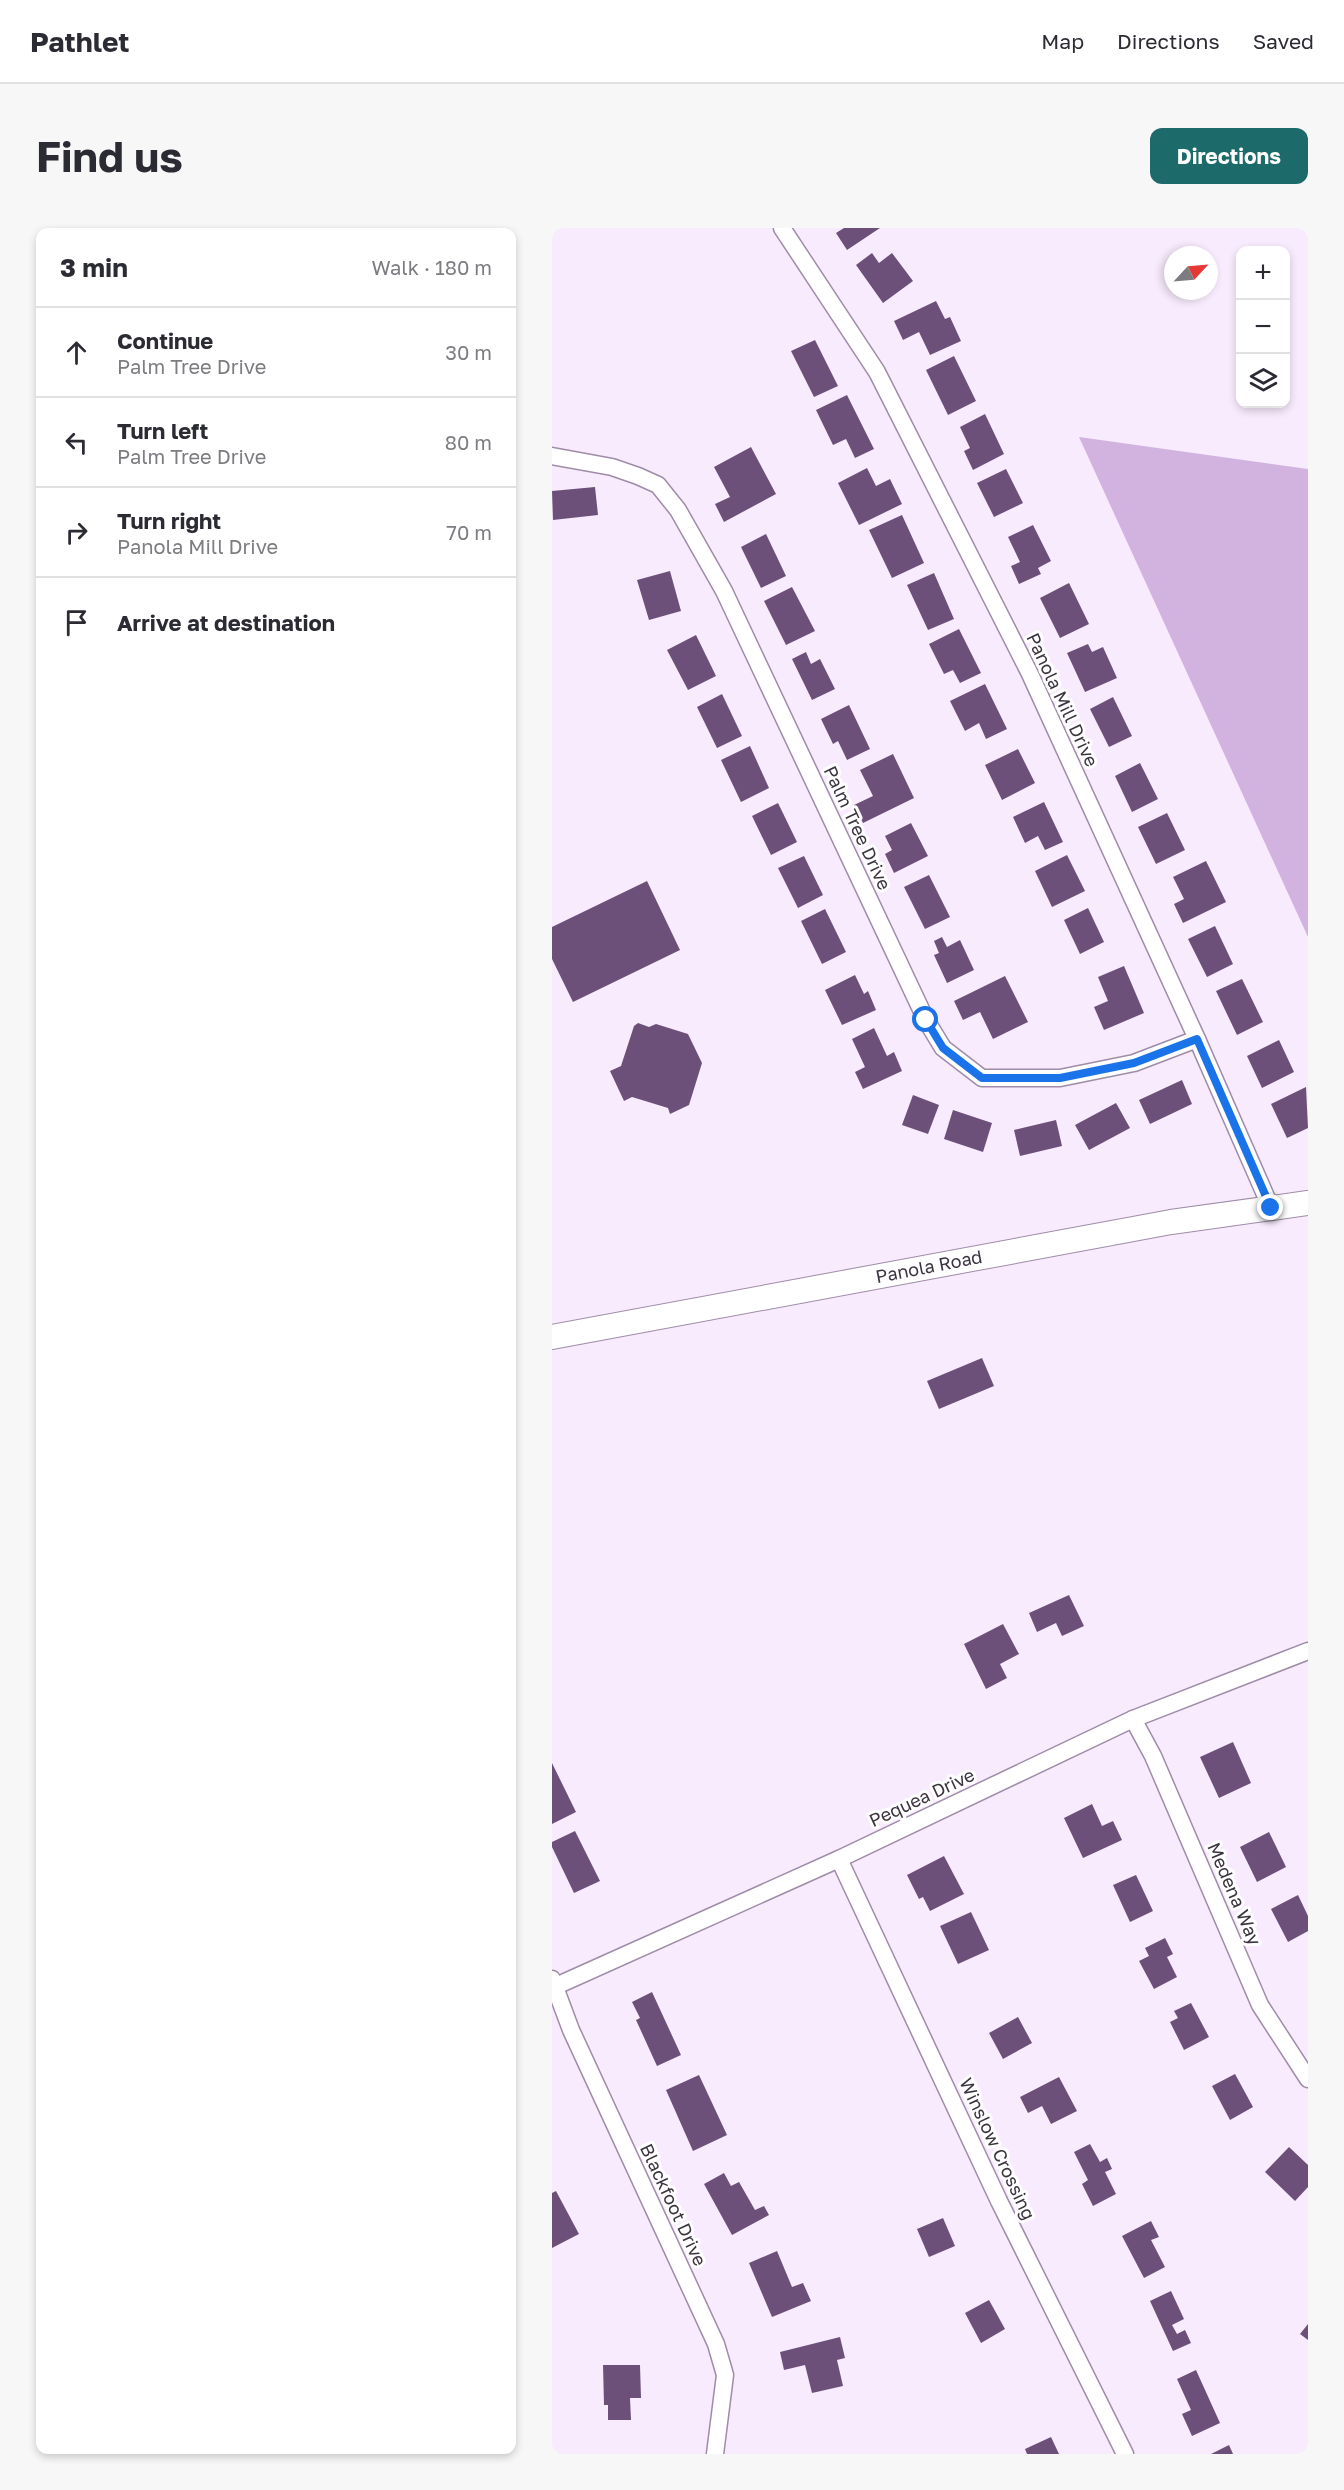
<!DOCTYPE html>
<meta charset="utf-8">
<style>
body{margin:0;font-family:"Golos Text",sans-serif;background:#f7f7f7;color:#2b2b33}
.controls{position:absolute;right:18px;top:18px;display:grid;overflow:hidden;border-radius:12px;box-shadow:0 3px 9px #0003}
.controls button{width:54px;height:54px;display:grid;place-items:center;padding:0;border:0;border-bottom:2px solid #e1e1e2;background:#fff;color:#2b2b33;font:30px sans-serif}
.compass{position:absolute;left:612px;top:18px;width:54px;height:54px;border-radius:50%;background:#fff;box-shadow:0 3px 9px #0003;rotate:64deg}
.stop{position:absolute;width:18px;height:18px;margin:-14px;border:4px solid #1a73e8;border-radius:50%;background:#fff}
.stop.end{background:#1a73e8;border-color:#fff;box-shadow:0 2px 6px #0008}
.list{margin:0;padding:0;list-style:none}
h2{display:flex;justify-content:space-between;align-items:center;height:78px;margin:0;padding:0 24px;font-size:26px}
h2 small{font-size:20px;font-weight:400;color:#7c7c81}
.list li{display:grid;grid-template-columns:39px 1fr auto;gap:18px;align-items:center;box-sizing:border-box;height:90px;padding:0 24px;border-top:2px solid #e1e1e2}
.list b{display:block;font-size:22px;white-space:nowrap}
.list p{margin:0;font-size:20px;white-space:nowrap;color:#7c7c81}
.list em{font-size:20px;font-style:normal;color:#7c7c81}
.icon{flex:none;width:33px;height:33px;fill:none;stroke:currentColor;stroke-width:2;stroke-linecap:round;stroke-linejoin:round}
.map{position:relative;flex:none;width:756px;height:2226px;overflow:hidden;border-radius:12px}
header{display:flex;align-items:center;gap:36px;box-sizing:border-box;height:84px;padding:0 30px;background:#fff;border-bottom:2px solid #e1e1e2}
header strong{font-size:28px}
nav{display:flex;gap:33px;margin-inline-start:auto;font-size:21px}
.intro{display:flex;align-items:center;justify-content:space-between;box-sizing:border-box;height:144px;padding:0 36px}
h1{margin:0;font-size:42px}
.button{padding:15px 27px;border-radius:12px;background:#1d6a6a;color:#fff;font-size:21px;font-weight:700}
main{display:flex;gap:36px;padding:0 36px}
aside{flex:1;background:#fff;border-radius:12px;box-shadow:0 3px 9px #0003}
.map>svg:first-child{display:block}
.green{fill:#d2b3e0}
.building{fill:#6c5079}
.lines{fill:none;stroke-linecap:round;stroke-linejoin:round}
.minor-casing{stroke:#9f8ca8;stroke-width:19}
.secondary-casing{stroke:#9f8ca8;stroke-width:26}
.minor{stroke:#fff;stroke-width:16}
.secondary{stroke:#fff;stroke-width:24}
.route{stroke:#1a73e8;stroke-width:8}
.labels{text-anchor:middle;stroke-width:6;stroke-linejoin:round;paint-order:stroke}
.street-label{font-size:18px;fill:#3b333f;stroke:#fefefe}
</style>
<header>
<strong>Pathlet</strong>
<nav><a>Map</a><a>Directions</a><a>Saved</a></nav>
</header>
<div class="intro"><h1>Find us</h1><a class="button">Directions</a></div>
<main>
<aside>
<h2>3 min<small>Walk · 180 m</small></h2>
<ul class="list">
<li><svg class="icon" aria-label="ahead" viewBox="0 0 24 24"><path d="M12 20V5M6 11l6-6 6 6"/></svg><div><b>Continue</b><p>Palm Tree Drive</p></div><em>30 m</em></li>
<li><svg class="icon" aria-label="left" viewBox="0 0 24 24"><path d="M17 20v-9H6M10 6l-5 5 5 5"/></svg><div><b>Turn left</b><p>Palm Tree Drive</p></div><em>80 m</em></li>
<li><svg class="icon" aria-label="right" viewBox="0 0 24 24"><path d="M7 20v-9h11M14 6l5 5-5 5"/></svg><div><b>Turn right</b><p>Panola Mill Drive</p></div><em>70 m</em></li>
<li><svg class="icon" aria-label="arrive" viewBox="0 0 24 24"><path d="M6 21V4h12l-3 4 3 4H6"/></svg><div><b>Arrive at destination</b></div></li>
</ul>
</aside>
<div class="map">
<svg width="756" height="2226" viewBox="0 0 756 2226">
<rect width="100%" height="100%" fill="#f8ebfd"/>
<polygon class="green" points="527,209 756,241 756,709"/>
<g class="building">
<polygon points="292,0 328,0 295,22 284,5"/>
<polygon points="320,25 327,35 340,25 361,53 331,75 304,37"/>
<polygon points="384,73 393,91 398,89 409,113 378,127 367,104 351,112 342,93"/>
<polygon points="263,112 286,158 262,169 239,123"/>
<polygon points="402,128 424,173 396,187 374,142"/>
<polygon points="295,167 322,221 303,230 294,211 281,217 264,182"/>
<polygon points="433,186 452,226 421,242 412,223 418,220 408,199"/>
<polygon points="199,219 224,266 172,294 163,276 178,269 162,239"/>
<polygon points="315,240 324,258 338,251 350,276 307,297 286,255"/>
<polygon points="454,241 471,275 442,289 425,255"/>
<polygon points="43,259 46,287 1,292 0,263"/>
<polygon points="350,287 372,335 340,350 317,302"/>
<polygon points="481,297 499,333 486,340 489,346 467,356 459,338 468,334 456,309"/>
<polygon points="214,306 234,348 209,360 189,319"/>
<polygon points="118,343 129,383 97,392 85,352"/>
<polygon points="382,345 402,391 376,402 355,357"/>
<polygon points="517,355 537,396 508,410 488,370"/>
<polygon points="240,359 263,403 234,417 212,373"/>
<polygon points="407,401 429,445 408,455 401,442 392,446 377,416"/>
<polygon points="144,407 164,448 136,462 115,422"/>
<polygon points="536,416 540,424 551,419 565,450 533,464 515,425"/>
<polygon points="254,424 259,436 268,431 283,461 260,472 240,431"/>
<polygon points="433,456 455,501 434,511 427,495 413,503 398,473"/>
<polygon points="170,466 190,508 165,520 145,479"/>
<polygon points="561,469 580,508 557,519 538,481"/>
<polygon points="297,477 318,521 295,532 286,513 281,516 269,491"/>
<polygon points="198,518 217,560 189,574 169,532"/>
<polygon points="466,521 483,555 450,572 433,537"/>
<polygon points="341,526 362,570 311,595 302,577 321,568 308,542"/>
<polygon points="588,535 606,571 580,584 563,548"/>
<polygon points="492,574 511,614 493,622 486,608 473,615 461,589"/>
<polygon points="226,575 245,614 219,627 200,588"/>
<polygon points="615,585 633,622 604,636 586,599"/>
<polygon points="359,595 376,628 342,645 333,626 340,622 333,608"/>
<polygon points="515,627 533,663 500,679 483,643"/>
<polygon points="252,628 271,667 246,680 226,640"/>
<polygon points="654,633 674,674 631,695 622,676 632,671 621,649"/>
<polygon points="377,647 398,689 373,701 352,659"/>
<polygon points="95,653 128,722 21,774 0,731 0,699"/>
<polygon points="536,680 552,714 528,726 512,692"/>
<polygon points="273,681 294,724 270,736 249,693"/>
<polygon points="663,698 681,736 655,749 636,711"/>
<polygon points="390,709 395,719 408,712 422,742 395,755 382,727 387,725 382,713"/>
<polygon points="572,738 592,785 552,802 542,779 556,773 546,749"/>
<polygon points="303,747 312,766 316,763 324,782 290,797 273,762"/>
<polygon points="453,748 476,794 441,811 428,784 411,792 402,773"/>
<polygon points="690,751 711,794 685,807 664,763"/>
<polygon points="86,795 97,799 104,796 136,806 150,835 137,877 118,886 116,880 80,869 72,873 58,843 69,838 82,798"/>
<polygon points="322,800 335,828 342,824 350,843 311,861 303,844 313,839 300,811"/>
<polygon points="727,812 742,844 710,860 695,828"/>
<polygon points="630,852 640,876 598,896 587,872"/>
<polygon points="754,859 756,900 735,910 719,876"/>
<polygon points="361,867 387,877 376,906 350,897"/>
<polygon points="564,875 578,900 537,922 523,897"/>
<polygon points="401,882 440,895 431,924 392,911"/>
<polygon points="504,892 510,918 468,928 462,902"/>
<polygon points="430,1130 442,1158 387,1181 375,1153"/>
<polygon points="517,1367 532,1398 510,1408 504,1395 485,1404 477,1385"/>
<polygon points="451,1396 467,1426 448,1436 455,1450 434,1461 412,1416"/>
<polygon points="681,1514 699,1555 667,1570 648,1529"/>
<polygon points="0,1535 24,1584 0,1596"/>
<polygon points="540,1576 550,1598 561,1593 570,1612 531,1630 512,1590"/>
<polygon points="23,1603 48,1653 22,1665 0,1619 0,1614"/>
<polygon points="717,1604 734,1639 705,1654 688,1619"/>
<polygon points="392,1628 412,1666 378,1683 371,1669 367,1671 355,1647"/>
<polygon points="584,1647 601,1683 578,1694 561,1657"/>
<polygon points="746,1667 756,1688 756,1703 736,1714 719,1681"/>
<polygon points="419,1684 437,1722 406,1736 388,1698"/>
<polygon points="613,1710 621,1726 615,1729 625,1749 602,1761 587,1733 597,1728 593,1720"/>
<polygon points="100,1764 129,1827 105,1838 84,1792 88,1790 80,1774"/>
<polygon points="639,1775 657,1809 632,1822 618,1794 626,1790 622,1783"/>
<polygon points="466,1789 480,1815 451,1831 437,1805"/>
<polygon points="683,1846 701,1879 678,1892 660,1858"/>
<polygon points="147,1847 175,1907 141,1923 114,1862"/>
<polygon points="507,1849 525,1883 499,1896 490,1878 476,1885 468,1869"/>
<polygon points="538,1916 548,1934 555,1930 560,1941 553,1944 564,1966 541,1978 530,1956 536,1952 522,1924"/>
<polygon points="737,1919 756,1937 756,1959 743,1973 713,1944"/>
<polygon points="172,1945 179,1958 187,1954 203,1982 212,1978 217,1987 180,2007 152,1956"/>
<polygon points="4,1963 27,2006 0,2020 0,1965"/>
<polygon points="391,1990 403,2018 377,2029 365,2001"/>
<polygon points="599,1993 607,2009 599,2012 613,2039 592,2050 570,2008"/>
<polygon points="225,2023 240,2059 251,2055 259,2073 220,2089 197,2035"/>
<polygon points="619,2063 632,2091 620,2097 625,2106 633,2102 639,2115 621,2123 598,2073"/>
<polygon points="437,2072 453,2101 429,2115 413,2085"/>
<polygon points="756,2096 756,2112 748,2106"/>
<polygon points="288,2109 293,2130 285,2132 291,2158 260,2165 253,2137 232,2142 228,2124"/>
<polygon points="51,2137 88,2137 89,2170 78,2170 79,2192 56,2192 56,2177 52,2177"/>
<polygon points="644,2142 668,2195 640,2208 630,2186 639,2182 625,2151"/>
<polygon points="499,2209 507,2226 475,2226 473,2221"/>
<polygon points="677,2217 681,2226 659,2226"/>
</g>
<g class="lines">
<g class="minor-casing">
<g id="minor">
<polyline points="230,0 325,144 478,446 645,811 719,980"/>
<polyline points="0,228 60,239 86,248 106,257 126,282 172,363 374,792 391,820 430,850 508,850 582,835 645,811"/>
<polyline points="581,1491 601,1528 708,1777 756,1851"/>
<polyline points="287,1631 447,1973 573,2226"/>
<polyline points="0,1751 19,1802 164,2116 173,2147 163,2226"/>
<polyline points="4,1758 287,1631 581,1491 756,1423"/>
</g>
</g>
<g class="secondary-casing">
<polyline id="secondary" points="0,1109 619,994 756,975"/>
</g>
<use href="#minor" class="minor"/>
<use href="#secondary" class="secondary"/>
</g>
<g class="lines">
<polyline class="route" points="374,792 391,820 430,850 508,850 582,835 645,811 719,980"/>
</g>
<g class="labels">
<g class="street-label">
<text transform="translate(510 472) rotate(65)" y="6">Panola Mill Drive</text>
<text transform="translate(305 600) rotate(65)" y="6">Palm Tree Drive</text>
<text transform="translate(377 1039) rotate(-11)" y="6">Panola Road</text>
<text transform="translate(370 1570) rotate(-25)" y="6">Pequea Drive</text>
<text transform="translate(682 1666) rotate(67)" y="6">Medena Way</text>
<text transform="translate(445 1921) rotate(65)" y="6">Winslow Crossing</text>
<text transform="translate(121 1977) rotate(65)" y="6">Blackfoot Drive</text>
</g>
</g>
</svg>
<div class="controls">
<button>+</button>
<button>−</button>
<button><svg class="icon" aria-label="layers" viewBox="0 0 24 24"><path d="M12 4l9 5-9 5-9-5zM3 14l9 5 9-5"/></svg></button>
</div>
<svg class="compass" viewBox="-18 -18 36 36"><path d="M0-13l5 13h-10z" fill="#e53935"/><path d="M0 13l5-13h-10z" fill="#7c7c81"/></svg>
<div class="stop" style="left:374px;top:792px"></div>
<div class="stop end" style="left:719px;top:980px"></div>
</div>
</main>
